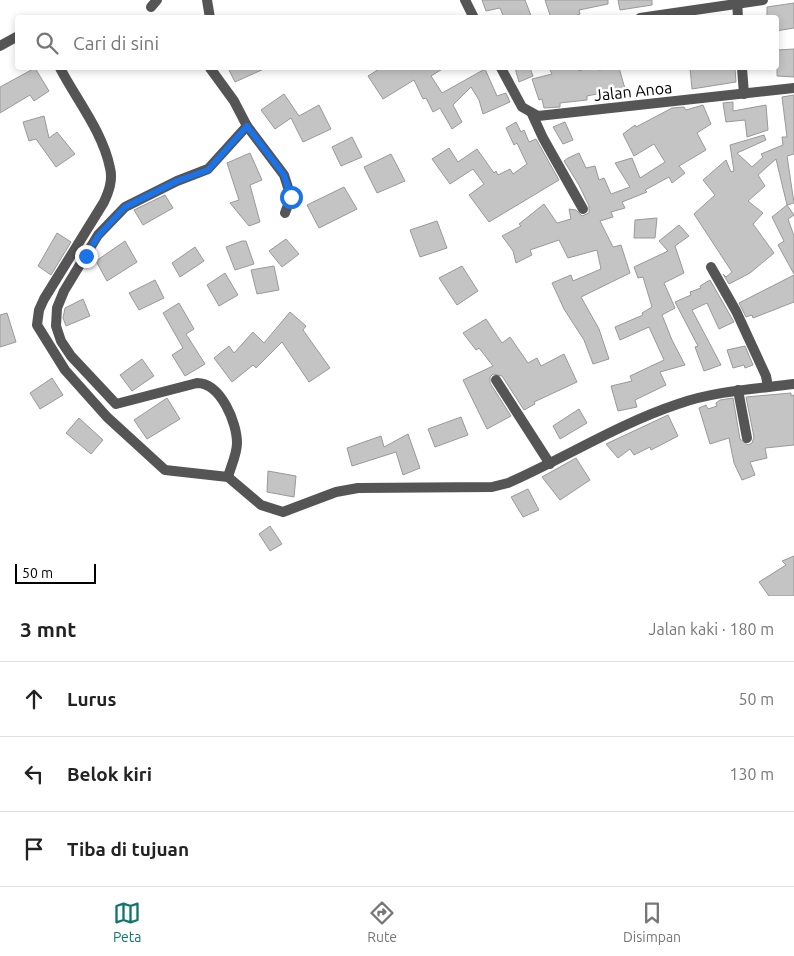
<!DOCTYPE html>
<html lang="id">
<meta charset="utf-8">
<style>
body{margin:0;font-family:Ubuntu,sans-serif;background:#f2f2f2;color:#222}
.scale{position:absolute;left:15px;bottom:12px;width:81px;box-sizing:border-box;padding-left:5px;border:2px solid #000;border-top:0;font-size:14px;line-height:18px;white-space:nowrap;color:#000;-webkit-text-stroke:4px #fff;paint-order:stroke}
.stop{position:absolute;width:15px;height:15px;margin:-11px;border:4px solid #1a73e8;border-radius:50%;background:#fff}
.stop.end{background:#1a73e8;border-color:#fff;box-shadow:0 1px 5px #0008}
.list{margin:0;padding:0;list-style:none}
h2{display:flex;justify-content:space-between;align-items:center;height:65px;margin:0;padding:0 20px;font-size:21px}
h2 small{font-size:16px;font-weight:400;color:#767676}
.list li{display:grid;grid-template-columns:32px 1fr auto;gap:15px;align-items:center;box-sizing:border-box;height:75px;padding:0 20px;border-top:1px solid #e0e0e0}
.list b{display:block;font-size:19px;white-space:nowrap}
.list em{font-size:16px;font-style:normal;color:#767676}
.icon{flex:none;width:28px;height:28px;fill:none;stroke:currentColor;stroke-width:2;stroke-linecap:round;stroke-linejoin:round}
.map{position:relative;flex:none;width:794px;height:596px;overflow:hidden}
.search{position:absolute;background:#fff;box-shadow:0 2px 8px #0003;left:15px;right:15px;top:15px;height:55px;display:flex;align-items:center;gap:12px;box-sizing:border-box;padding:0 18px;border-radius:5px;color:#767676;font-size:19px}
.sheet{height:290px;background:#fff}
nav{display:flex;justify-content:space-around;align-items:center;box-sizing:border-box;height:70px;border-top:1px solid #e0e0e0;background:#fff;font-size:14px;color:#767676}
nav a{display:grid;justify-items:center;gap:2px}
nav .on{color:#0f766e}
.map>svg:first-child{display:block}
.building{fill:#c4c4c4;stroke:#999}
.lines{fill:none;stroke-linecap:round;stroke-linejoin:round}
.street{stroke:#555;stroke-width:10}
.route{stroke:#1a73e8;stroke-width:6}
.labels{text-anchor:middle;stroke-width:5;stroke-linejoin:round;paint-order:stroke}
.street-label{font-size:16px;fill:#000;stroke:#fff}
</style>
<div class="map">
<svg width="794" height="596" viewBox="0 0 794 596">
<rect width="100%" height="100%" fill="#fff"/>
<g class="building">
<polygon points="482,0 525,0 532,18 504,18 500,8 486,11"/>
<polygon points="545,0 608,0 608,4 579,10 580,14 569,18 551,18"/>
<polygon points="618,0 652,0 652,5 620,10"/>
<polygon points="794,3 794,28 776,31 776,18 767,18 767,7"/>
<polygon points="794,49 794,77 777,76 777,50"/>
<polygon points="35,68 49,91 34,101 30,95 0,113 0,87"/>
<polygon points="228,68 266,68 235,82"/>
<polygon points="381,68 444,68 431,76 442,93 485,69 497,96 506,93 510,102 483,114 479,100 471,87 453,105 462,122 452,129 440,108 433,112 426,98 423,99 414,80 383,99 368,76"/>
<polygon points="515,68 530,68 533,76 519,82"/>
<polygon points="549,68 579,68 579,71 588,68 597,68 598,70 619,68 626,92 614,94 612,91 587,96 587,100 560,103 560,107 544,108 542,99 539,100 532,79 552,74"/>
<polygon points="690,68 735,68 736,82 692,89"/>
<polygon points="284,94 299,116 319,105 331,129 303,142 291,118 275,129 261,110"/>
<polygon points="794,95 794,154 787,156 794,203 787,205 776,159 758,175 765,186 748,201 763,213 753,224 774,253 750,273 729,284 723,274 726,277 732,272 694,214 715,195 703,180 726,160 731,172 734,171 730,145 764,135 766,140 737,153 752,167 763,157 761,154 783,145 782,137 787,137 782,97"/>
<polygon points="733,102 733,111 766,105 768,130 747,137 745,120 726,122 723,103"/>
<polygon points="703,105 711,124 697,133 706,150 679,166 685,173 672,183 669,177 645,190 647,192 622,202 625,208 611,212 613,217 600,221 613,247 621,245 630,273 581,297 599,329 609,359 593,364 584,340 564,309 552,283 571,275 573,281 601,269 597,250 568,258 559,240 530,250 532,255 516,263 513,251 502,236 521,226 519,224 544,204 557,223 571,219 569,209 576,210 582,216 589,213 589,206 579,185 564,161 568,158 579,153 586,168 595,166 599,180 604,178 611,194 630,187 615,163 632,158 640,178 665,162 654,144 634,156 623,134 635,125 636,127 672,108 684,107 686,110"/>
<polygon points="44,116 49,138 57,132 75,154 56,167 36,139 29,141 23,122"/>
<polygon points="516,122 521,132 524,130 529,142 536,139 559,180 489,222 469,195 484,184 473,169 450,184 432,159 449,148 458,162 477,149 494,173 496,171 498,175 510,169 513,174 527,164 517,143 514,145 506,128"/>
<polygon points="565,122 573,140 563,144 553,127"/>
<polygon points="352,137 362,157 341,166 332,147"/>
<polygon points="250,153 262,180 250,185 260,222 249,226 230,203 239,200 227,163"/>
<polygon points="391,154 405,181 377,193 364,167"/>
<polygon points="344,187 357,209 319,228 307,205"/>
<polygon points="165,195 173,208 143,225 134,210"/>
<polygon points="787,205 794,215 788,219 794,236 794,274 778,245 784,241 772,217"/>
<polygon points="657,218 655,238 634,238 635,220"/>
<polygon points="437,221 447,248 420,257 410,230"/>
<polygon points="679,225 689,236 675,246 684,273 664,283 675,308 662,315 672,340 685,365 660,372 666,385 635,400 637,407 618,411 611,386 632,381 630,376 664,360 649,327 620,340 615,327 643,315 642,313 652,307 643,277 638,278 634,267 668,251 659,241"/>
<polygon points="57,233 71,242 51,275 38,266"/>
<polygon points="286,239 299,254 282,267 269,251"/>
<polygon points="125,241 137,262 107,281 96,261"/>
<polygon points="242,241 246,241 254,264 235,270 226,247"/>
<polygon points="195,247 204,261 180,277 172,263"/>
<polygon points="274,266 279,290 257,294 251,270"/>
<polygon points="462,266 478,291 457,305 439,278"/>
<polygon points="225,273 238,295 219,306 207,285"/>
<polygon points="794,275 794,302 753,318 752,315 746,317 739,303"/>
<polygon points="155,280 164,298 139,310 129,293"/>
<polygon points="710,280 734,322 719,329 707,303 692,310 721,365 704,371 695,347 698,346 675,302 691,295 690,292 701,288 700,286"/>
<polygon points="83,299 90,316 66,326 63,318 65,308"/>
<polygon points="179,303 194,329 186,334 205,364 185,376 172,355 183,348 163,313"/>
<polygon points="290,312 306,326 303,330 330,368 309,382 282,342 256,368 253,365 232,382 214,358 229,346 234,353 253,332 264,343"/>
<polygon points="7,313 16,342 0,347 0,315"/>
<polygon points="486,319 502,343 510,337 528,363 537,358 541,366 564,354 577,382 534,402 535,404 524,410 502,376 493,374 490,377 490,383 511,416 487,429 463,380 493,366 479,348 476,350 463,333"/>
<polygon points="745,346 753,365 745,368 744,365 733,368 727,350"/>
<polygon points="142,359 154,376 132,391 120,375"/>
<polygon points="52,378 63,395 40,409 30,393"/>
<polygon points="791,393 791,396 794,395 794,445 765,448 767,458 750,462 755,475 742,480 734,463 729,438 710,444 699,408 706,405 708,409 717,406 716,403 720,400 733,398 740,439 748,445 752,443 754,437 746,397"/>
<polygon points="167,398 180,419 147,439 134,420"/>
<polygon points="579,409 587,423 560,439 553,426"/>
<polygon points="668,415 678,436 651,450 650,447 634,455 630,449 618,458 606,444"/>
<polygon points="461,417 468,435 435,447 428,429"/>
<polygon points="79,418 103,440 91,454 66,433"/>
<polygon points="408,434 420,468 403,475 396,452 352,466 347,448 381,436 384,447"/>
<polygon points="576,458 590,480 560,500 542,477"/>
<polygon points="268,471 296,476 294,497 267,492"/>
<polygon points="528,489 539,510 523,517 511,497"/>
<polygon points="270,526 282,544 270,551 259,534"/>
<polygon points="794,556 794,596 769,596 759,582 786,565 782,561"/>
</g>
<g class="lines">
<g class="street">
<polyline points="207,0 210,18"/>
<polyline points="465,0 474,18"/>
<polyline points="737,0 738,18"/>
<polyline points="151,7 157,0"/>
<polyline points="640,18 763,0"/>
<polyline points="0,46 18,36"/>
<path d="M 60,68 C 76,99 103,132 110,168 C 113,180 109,191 104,202 L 44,299 L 39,310 L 37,325 L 65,370 L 107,417 L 165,470 L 228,477 L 261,505 L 283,512 L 336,492 L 358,488 L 492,487 L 508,483 C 565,458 618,424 678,404 C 715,391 755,389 794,384"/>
<polyline points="210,68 234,101 247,126 284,175 291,197 285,213"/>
<polyline points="501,68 522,107 538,116 794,88"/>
<polyline points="742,68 744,94"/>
<polyline points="532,114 543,138 583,209"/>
<polyline points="711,267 736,311 766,376 768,387"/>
<polyline points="496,380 550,464"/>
<polyline points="738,390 747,438"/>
<path d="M 228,477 C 231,466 237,454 237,443 C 237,423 221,383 197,383 L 116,404 L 71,356 L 61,341 L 56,326 L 57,308 L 64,291 L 98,235 L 125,207 L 177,181 L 208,169 L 247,126"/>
</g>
</g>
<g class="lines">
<polyline class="route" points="86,256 98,236 125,207 177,181 208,170 247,126 284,175 291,197"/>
</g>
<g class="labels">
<g class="street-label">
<text transform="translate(633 91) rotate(-6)" y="6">Jalan Anoa</text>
</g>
</g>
</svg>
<div class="scale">50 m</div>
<div class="stop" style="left:291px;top:197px"></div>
<div class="stop end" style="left:86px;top:256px"></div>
<div class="search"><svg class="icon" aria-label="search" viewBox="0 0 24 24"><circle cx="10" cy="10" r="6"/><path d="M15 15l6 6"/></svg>Cari di sini</div>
</div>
<section class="sheet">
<h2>3 mnt<small>Jalan kaki · 180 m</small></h2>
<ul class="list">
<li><svg class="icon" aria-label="ahead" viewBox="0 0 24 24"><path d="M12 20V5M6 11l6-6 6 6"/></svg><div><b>Lurus</b></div><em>50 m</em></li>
<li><svg class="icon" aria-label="left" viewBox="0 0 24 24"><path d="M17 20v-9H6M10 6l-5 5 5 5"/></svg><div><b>Belok kiri</b></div><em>130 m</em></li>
<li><svg class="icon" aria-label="arrive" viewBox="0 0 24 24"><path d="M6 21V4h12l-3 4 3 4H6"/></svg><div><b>Tiba di tujuan</b></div></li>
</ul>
</section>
<nav>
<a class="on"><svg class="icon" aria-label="map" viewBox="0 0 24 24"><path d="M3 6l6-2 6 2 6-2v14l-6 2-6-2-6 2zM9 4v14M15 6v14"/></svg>Peta</a>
<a><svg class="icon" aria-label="directions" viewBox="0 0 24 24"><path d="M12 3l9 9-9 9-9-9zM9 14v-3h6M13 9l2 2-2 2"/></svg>Rute</a>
<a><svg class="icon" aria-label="saved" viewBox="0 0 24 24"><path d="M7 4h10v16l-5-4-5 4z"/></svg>Disimpan</a>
</nav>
